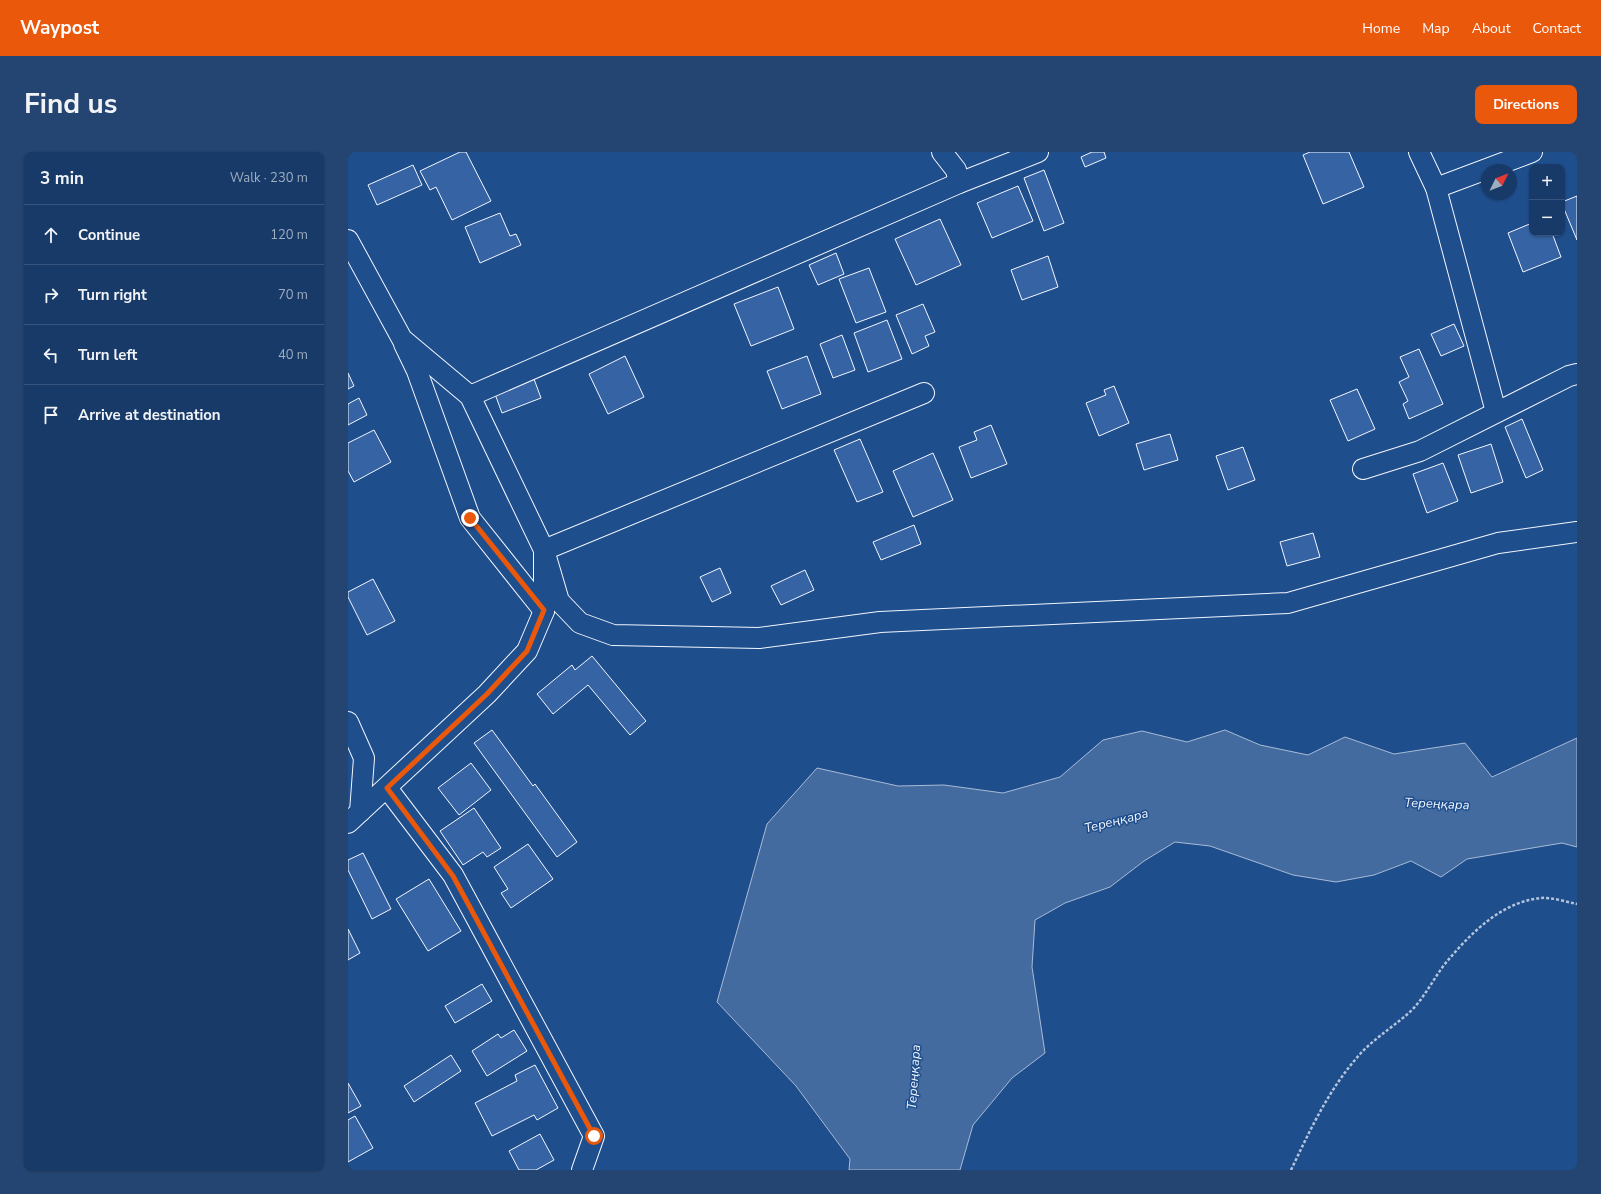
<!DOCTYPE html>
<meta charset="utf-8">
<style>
body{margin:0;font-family:"Nunito Sans",sans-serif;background:#244571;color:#f1f3f6}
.controls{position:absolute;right:12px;top:12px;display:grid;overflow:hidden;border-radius:8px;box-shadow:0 1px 3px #0004}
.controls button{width:36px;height:36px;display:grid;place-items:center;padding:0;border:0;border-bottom:1px solid #36547d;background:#173a69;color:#f1f3f6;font:20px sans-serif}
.compass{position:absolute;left:1133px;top:12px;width:36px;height:36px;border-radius:50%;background:#173a69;box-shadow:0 1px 3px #0004;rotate:47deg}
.stop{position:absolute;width:12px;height:12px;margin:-9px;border:3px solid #ea580c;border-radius:50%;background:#fff}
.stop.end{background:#ea580c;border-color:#fff;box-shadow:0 1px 4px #0008}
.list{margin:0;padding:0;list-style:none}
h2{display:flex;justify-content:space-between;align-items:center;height:52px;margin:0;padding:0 16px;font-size:17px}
h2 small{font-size:13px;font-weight:400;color:#9eadc0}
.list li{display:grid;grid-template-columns:26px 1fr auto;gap:12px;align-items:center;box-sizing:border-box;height:60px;padding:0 16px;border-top:1px solid #36547d}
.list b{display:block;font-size:15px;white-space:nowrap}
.list em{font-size:13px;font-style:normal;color:#9eadc0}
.icon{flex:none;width:22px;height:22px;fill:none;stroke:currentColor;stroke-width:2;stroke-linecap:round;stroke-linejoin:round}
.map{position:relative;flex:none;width:1229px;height:1018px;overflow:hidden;border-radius:8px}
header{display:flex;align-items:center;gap:24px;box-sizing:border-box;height:56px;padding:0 20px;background:#ea580c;color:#fff}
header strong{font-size:19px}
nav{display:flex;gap:22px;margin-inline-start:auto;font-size:14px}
.intro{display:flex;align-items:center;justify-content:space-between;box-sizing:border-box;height:96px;padding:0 24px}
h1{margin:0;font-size:28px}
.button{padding:10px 18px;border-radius:8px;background:#ea580c;color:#fff;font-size:14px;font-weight:700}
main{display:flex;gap:24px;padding:0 24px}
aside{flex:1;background:#173a69;border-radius:8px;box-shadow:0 1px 3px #0004}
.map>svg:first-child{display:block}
.water{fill:#446ba0;stroke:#a8bbd7}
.building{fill:#3563a3;stroke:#f2f6ff}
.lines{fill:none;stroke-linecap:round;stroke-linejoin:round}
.street-casing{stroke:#f2f6ff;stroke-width:22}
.path{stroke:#b3c4dc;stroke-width:2.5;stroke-dasharray:3 2;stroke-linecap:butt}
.street{stroke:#1f4e8c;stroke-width:20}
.route{stroke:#ea580c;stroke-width:5}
.labels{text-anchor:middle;stroke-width:3;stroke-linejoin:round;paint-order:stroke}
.water-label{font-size:13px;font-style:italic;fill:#f2f6ff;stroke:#1f4e8c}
</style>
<header>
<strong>Waypost</strong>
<nav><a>Home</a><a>Map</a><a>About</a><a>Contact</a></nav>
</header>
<div class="intro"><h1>Find us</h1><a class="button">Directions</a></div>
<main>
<aside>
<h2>3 min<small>Walk · 230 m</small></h2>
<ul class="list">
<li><svg class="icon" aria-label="ahead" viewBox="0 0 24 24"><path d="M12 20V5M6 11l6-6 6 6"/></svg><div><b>Continue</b></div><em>120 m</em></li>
<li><svg class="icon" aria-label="right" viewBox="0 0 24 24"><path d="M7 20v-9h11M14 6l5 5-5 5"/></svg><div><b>Turn right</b></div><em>70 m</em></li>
<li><svg class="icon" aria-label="left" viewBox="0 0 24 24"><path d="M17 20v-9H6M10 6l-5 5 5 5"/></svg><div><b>Turn left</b></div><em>40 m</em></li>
<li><svg class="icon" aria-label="arrive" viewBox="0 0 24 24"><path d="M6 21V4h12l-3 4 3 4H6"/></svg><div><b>Arrive at destination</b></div></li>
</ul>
</aside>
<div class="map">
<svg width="1229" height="1018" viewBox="0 0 1229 1018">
<rect width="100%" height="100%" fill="#1f4e8c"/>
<polygon class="water" points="877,578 912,593 960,603 997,585 1046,602 1117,591 1144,625 1229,586 1229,695 1214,691 1119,707 1093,725 1063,709 1026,723 988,730 945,723 862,694 827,690 796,709 762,735 717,751 687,768 684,815 697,901 664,926 625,973 612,1018 501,1018 502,1007 448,934 369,850 419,672 469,616 550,634 596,633 655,641 712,625 755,588 794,579 839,590"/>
<g class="building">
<polygon points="112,0 118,0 143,49 104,68 88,35 82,38 72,19"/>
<polygon points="744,0 756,0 758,6 737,15 733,5"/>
<polygon points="962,0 1001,0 1016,35 975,52 955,3"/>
<polygon points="65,13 74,33 29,53 20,33"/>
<polygon points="696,18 716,71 696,79 676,26"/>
<polygon points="670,34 685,69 644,86 629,51"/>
<polygon points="1229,44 1229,88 1214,52 1214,50"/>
<polygon points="152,61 162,84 168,82 173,93 132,111 117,75"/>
<polygon points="592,67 613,113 568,133 547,87"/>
<polygon points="1184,71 1184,81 1204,81 1213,105 1175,120 1160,81"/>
<polygon points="488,101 496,122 470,133 461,113"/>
<polygon points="700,104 710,135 674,148 663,118"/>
<polygon points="521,116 538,160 508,171 491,127"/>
<polygon points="430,135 446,177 403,194 386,152"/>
<polygon points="575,152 587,180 577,184 581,194 564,202 548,163"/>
<polygon points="539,168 554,207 520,220 506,181"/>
<polygon points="1106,172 1116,194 1093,204 1083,182"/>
<polygon points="494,183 507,218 485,226 472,192"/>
<polygon points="1071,197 1095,252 1061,267 1055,252 1060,249 1051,230 1061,225 1052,205"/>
<polygon points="277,204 296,245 260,262 241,222"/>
<polygon points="459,204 473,242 434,257 419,219"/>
<polygon points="0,221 6,234 0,237"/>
<polygon points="186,227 193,246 154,261 147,242"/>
<polygon points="766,234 781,271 751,284 738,251 758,243 756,238"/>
<polygon points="1009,237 1027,277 1000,289 982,248"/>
<polygon points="11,246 19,263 0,273 0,252"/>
<polygon points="1174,267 1195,318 1178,326 1157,275"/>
<polygon points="643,273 659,312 623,326 611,295 629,288 626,280"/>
<polygon points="26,278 43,310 6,330 0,319 0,291"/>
<polygon points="822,282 830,308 796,318 788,292"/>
<polygon points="512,287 535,340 509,350 486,298"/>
<polygon points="1143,292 1155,330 1123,341 1110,303"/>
<polygon points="895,295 907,328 880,338 868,304"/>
<polygon points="585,301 605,348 565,365 545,319"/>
<polygon points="1095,311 1110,349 1079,361 1065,322"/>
<polygon points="566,373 573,392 533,408 525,390"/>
<polygon points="965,381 972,405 939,414 932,390"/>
<polygon points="372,416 383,441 364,450 352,425"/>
<polygon points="457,418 466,438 433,453 423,434"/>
<polygon points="25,427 47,469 19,483 0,445 0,440"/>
<polygon points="244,504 298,569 282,583 240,533 205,562 189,542 224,513 227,518"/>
<polygon points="144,578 185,634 187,632 229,690 209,705 126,591"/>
<polygon points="123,611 143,638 111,663 90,636"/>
<polygon points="126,656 153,696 139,705 135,700 115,713 92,679"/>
<polygon points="180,692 205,727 163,756 153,741 160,737 146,715"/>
<polygon points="15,701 43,757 24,767 0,718 0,708"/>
<polygon points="81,727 113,779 80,799 48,747"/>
<polygon points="0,777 12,801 0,808"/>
<polygon points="134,832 144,849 107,871 97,854"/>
<polygon points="166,878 179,899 139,924 124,899 150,882 153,886"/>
<polygon points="103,903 113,919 66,950 56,934"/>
<polygon points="187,913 210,956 189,968 186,963 144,984 127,951 169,929 167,923"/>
<polygon points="0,931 13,954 0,961"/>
<polygon points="7,964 25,996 0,1010 0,968"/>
<polygon points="192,982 206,1008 188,1018 171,1018 161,999"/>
</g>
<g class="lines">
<g class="street-casing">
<g id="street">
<polyline points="594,0 608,18 611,31"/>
<polyline points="1071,0 1088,36 1148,260"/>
<polyline points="1088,36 1184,0"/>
<polyline points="0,88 54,187 122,244 196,398 196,459 179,499 139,542 0,671"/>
<polyline points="56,192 69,219 122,366 196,459"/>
<polyline points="576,241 196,398 211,449 232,471 265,483 411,486 532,470 940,451 1150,391 1229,380"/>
<polyline points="122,244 611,31 690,0"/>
<polyline points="1015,317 1072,299 1221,224 1229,222"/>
<polyline points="0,570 16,606 12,660"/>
<polyline points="39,636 105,723 246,984 234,1018"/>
</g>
</g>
<path class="path" d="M 943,1018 C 963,976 982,935 1013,901 C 1028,885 1048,873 1064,858 C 1077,844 1085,828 1096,813 C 1121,783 1152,750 1193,746 C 1204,745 1218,750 1229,752"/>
<use href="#street" class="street"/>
</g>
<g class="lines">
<polyline class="route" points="122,366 196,458 179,499 139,542 39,636 105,724 246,984"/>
</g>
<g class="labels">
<g class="water-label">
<text transform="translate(1089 651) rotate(2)" y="5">Тереңқара</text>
<text transform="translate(768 668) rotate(-14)" y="5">Тереңқара</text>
<text transform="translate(565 925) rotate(-86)" y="5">Тереңқара</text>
</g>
</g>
</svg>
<div class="controls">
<button>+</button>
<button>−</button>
</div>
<svg class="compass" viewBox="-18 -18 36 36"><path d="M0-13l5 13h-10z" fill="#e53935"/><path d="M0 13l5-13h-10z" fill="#9eadc0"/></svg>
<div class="stop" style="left:246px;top:984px"></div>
<div class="stop end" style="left:122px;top:366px"></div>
</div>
</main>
